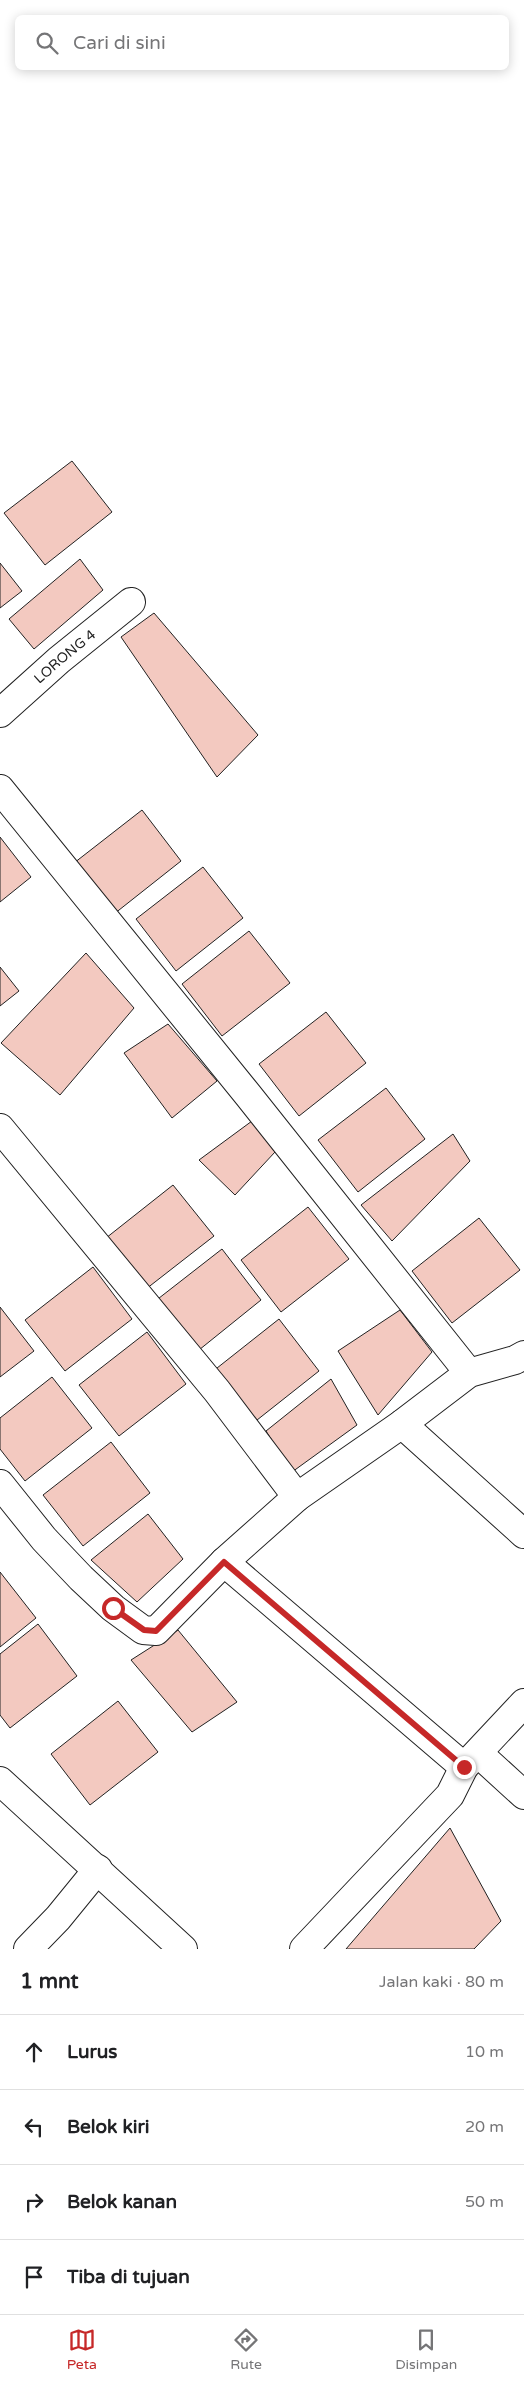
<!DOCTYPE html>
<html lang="id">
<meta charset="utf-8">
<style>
body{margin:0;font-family:"Varela Round",sans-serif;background:#f2f2f2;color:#202124}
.stop{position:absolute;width:15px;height:15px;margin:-11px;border:4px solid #c62828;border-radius:50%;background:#fff}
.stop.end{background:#c62828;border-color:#fff;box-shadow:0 1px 5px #0008}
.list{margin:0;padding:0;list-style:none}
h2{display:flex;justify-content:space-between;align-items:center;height:65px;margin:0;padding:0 20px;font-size:21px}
h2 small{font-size:16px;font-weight:400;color:#757577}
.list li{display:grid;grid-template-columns:32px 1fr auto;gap:15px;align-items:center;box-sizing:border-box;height:75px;padding:0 20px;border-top:1px solid #e0e0e0}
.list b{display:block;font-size:19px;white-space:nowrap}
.list em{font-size:16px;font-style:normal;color:#757577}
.icon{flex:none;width:28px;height:28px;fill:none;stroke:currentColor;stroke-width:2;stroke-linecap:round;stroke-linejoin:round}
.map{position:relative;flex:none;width:524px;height:1949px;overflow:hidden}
.search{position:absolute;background:#fff;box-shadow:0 2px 12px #0003;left:15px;right:15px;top:15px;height:55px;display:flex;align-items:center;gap:12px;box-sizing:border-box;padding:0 18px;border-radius:8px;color:#757577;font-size:19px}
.sheet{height:365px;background:#fff}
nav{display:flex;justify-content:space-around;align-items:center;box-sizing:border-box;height:70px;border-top:1px solid #e0e0e0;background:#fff;font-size:14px;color:#757577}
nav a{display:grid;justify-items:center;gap:2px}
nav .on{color:#c62828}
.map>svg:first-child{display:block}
.building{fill:#f3c9c0;stroke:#222}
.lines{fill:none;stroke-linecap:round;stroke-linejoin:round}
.street-casing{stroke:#222;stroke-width:30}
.secondary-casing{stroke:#222;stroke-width:30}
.street{stroke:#fff;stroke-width:28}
.secondary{stroke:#fff;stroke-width:28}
.route{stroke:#c62828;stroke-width:6}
.labels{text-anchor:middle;stroke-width:4;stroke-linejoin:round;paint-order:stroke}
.street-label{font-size:14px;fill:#222;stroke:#fff}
</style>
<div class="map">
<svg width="524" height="1949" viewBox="0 0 524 1949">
<rect width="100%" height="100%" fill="#fff"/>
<g class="building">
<polygon points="72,461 112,512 45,565 4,513"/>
<polygon points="80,559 103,590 34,649 9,619"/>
<polygon points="0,563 22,591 0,608"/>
<polygon points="154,613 258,735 217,777 121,637"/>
<polygon points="142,810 181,861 114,914 74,863"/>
<polygon points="0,837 31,877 0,902"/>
<polygon points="203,867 243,918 176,971 136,919"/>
<polygon points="249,931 290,983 222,1036 182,984"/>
<polygon points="86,953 134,1008 60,1095 1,1043"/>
<polygon points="0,967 19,991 0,1006"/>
<polygon points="326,1012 366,1063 299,1116 259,1064"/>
<polygon points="168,1024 217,1081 172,1118 124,1053"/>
<polygon points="386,1088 425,1139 358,1192 318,1140"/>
<polygon points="252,1121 275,1152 235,1195 199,1160"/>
<polygon points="453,1134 470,1161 392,1241 361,1205"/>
<polygon points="173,1185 214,1236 146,1289 106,1238"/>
<polygon points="308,1207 349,1259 281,1312 241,1260"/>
<polygon points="479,1218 520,1270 452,1323 412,1271"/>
<polygon points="222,1249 261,1300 194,1354 154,1302"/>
<polygon points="93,1267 132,1319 65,1371 25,1320"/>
<polygon points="0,1307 34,1351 0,1377"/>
<polygon points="400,1310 432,1352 378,1415 338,1351"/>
<polygon points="279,1319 319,1371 252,1424 212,1372"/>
<polygon points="147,1332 186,1384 119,1436 79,1385"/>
<polygon points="52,1377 92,1428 25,1481 0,1449 0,1418"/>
<polygon points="331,1379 357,1425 292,1472 266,1431"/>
<polygon points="111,1442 150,1493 83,1546 43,1495"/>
<polygon points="148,1514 183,1559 137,1602 91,1560"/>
<polygon points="0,1572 36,1618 0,1647"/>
<polygon points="38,1624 77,1676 10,1728 0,1715 0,1654"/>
<polygon points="178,1630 237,1702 192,1732 131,1660"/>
<polygon points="118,1701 158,1752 90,1805 51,1754"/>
<polygon points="450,1828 501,1921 474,1949 346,1949"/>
</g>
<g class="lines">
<g class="street-casing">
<g id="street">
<path id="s1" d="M 0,713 L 59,660 L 131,602"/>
<polyline points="0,789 248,1095 469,1373"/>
<polyline points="0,1128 217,1391 297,1497"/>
<polyline points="402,1424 524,1534"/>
<polyline points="0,1484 44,1539 81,1578 113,1608 143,1630 156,1631 224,1562 297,1497 402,1424 469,1373 515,1360 524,1355"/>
<polyline points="224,1562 464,1767"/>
<polyline points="478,1753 524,1795"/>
<polyline points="28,1949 58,1918 98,1869"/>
<polyline points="304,1949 450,1795 464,1767 524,1703"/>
</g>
</g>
<g class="secondary-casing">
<polyline id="secondary" points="0,1781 183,1949"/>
</g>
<use href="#street" class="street"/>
<use href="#secondary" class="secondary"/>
</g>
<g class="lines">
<polyline class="route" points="113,1608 144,1630 156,1631 224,1562 464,1767"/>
</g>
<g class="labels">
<g class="street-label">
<text dy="5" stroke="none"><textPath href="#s1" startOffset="86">LORONG 4</textPath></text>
</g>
</g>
</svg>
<div class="stop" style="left:113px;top:1608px"></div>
<div class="stop end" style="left:464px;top:1767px"></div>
<div class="search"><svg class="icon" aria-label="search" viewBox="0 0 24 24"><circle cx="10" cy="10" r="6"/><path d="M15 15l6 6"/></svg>Cari di sini</div>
</div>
<section class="sheet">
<h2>1 mnt<small>Jalan kaki · 80 m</small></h2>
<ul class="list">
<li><svg class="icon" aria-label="ahead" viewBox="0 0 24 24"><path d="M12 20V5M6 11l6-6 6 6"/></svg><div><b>Lurus</b></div><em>10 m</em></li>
<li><svg class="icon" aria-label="left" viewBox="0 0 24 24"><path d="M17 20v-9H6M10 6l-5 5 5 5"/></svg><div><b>Belok kiri</b></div><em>20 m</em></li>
<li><svg class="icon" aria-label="right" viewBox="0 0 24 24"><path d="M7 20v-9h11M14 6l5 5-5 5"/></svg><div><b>Belok kanan</b></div><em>50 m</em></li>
<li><svg class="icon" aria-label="arrive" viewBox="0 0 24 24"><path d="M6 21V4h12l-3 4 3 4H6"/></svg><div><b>Tiba di tujuan</b></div></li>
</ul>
</section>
<nav>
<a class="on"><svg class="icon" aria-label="map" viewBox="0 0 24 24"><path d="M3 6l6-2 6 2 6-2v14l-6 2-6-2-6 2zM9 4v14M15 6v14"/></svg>Peta</a>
<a><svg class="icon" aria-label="directions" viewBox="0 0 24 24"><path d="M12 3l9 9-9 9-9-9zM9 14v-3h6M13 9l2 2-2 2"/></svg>Rute</a>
<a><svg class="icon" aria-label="saved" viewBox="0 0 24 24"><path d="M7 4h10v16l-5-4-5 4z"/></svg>Disimpan</a>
</nav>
